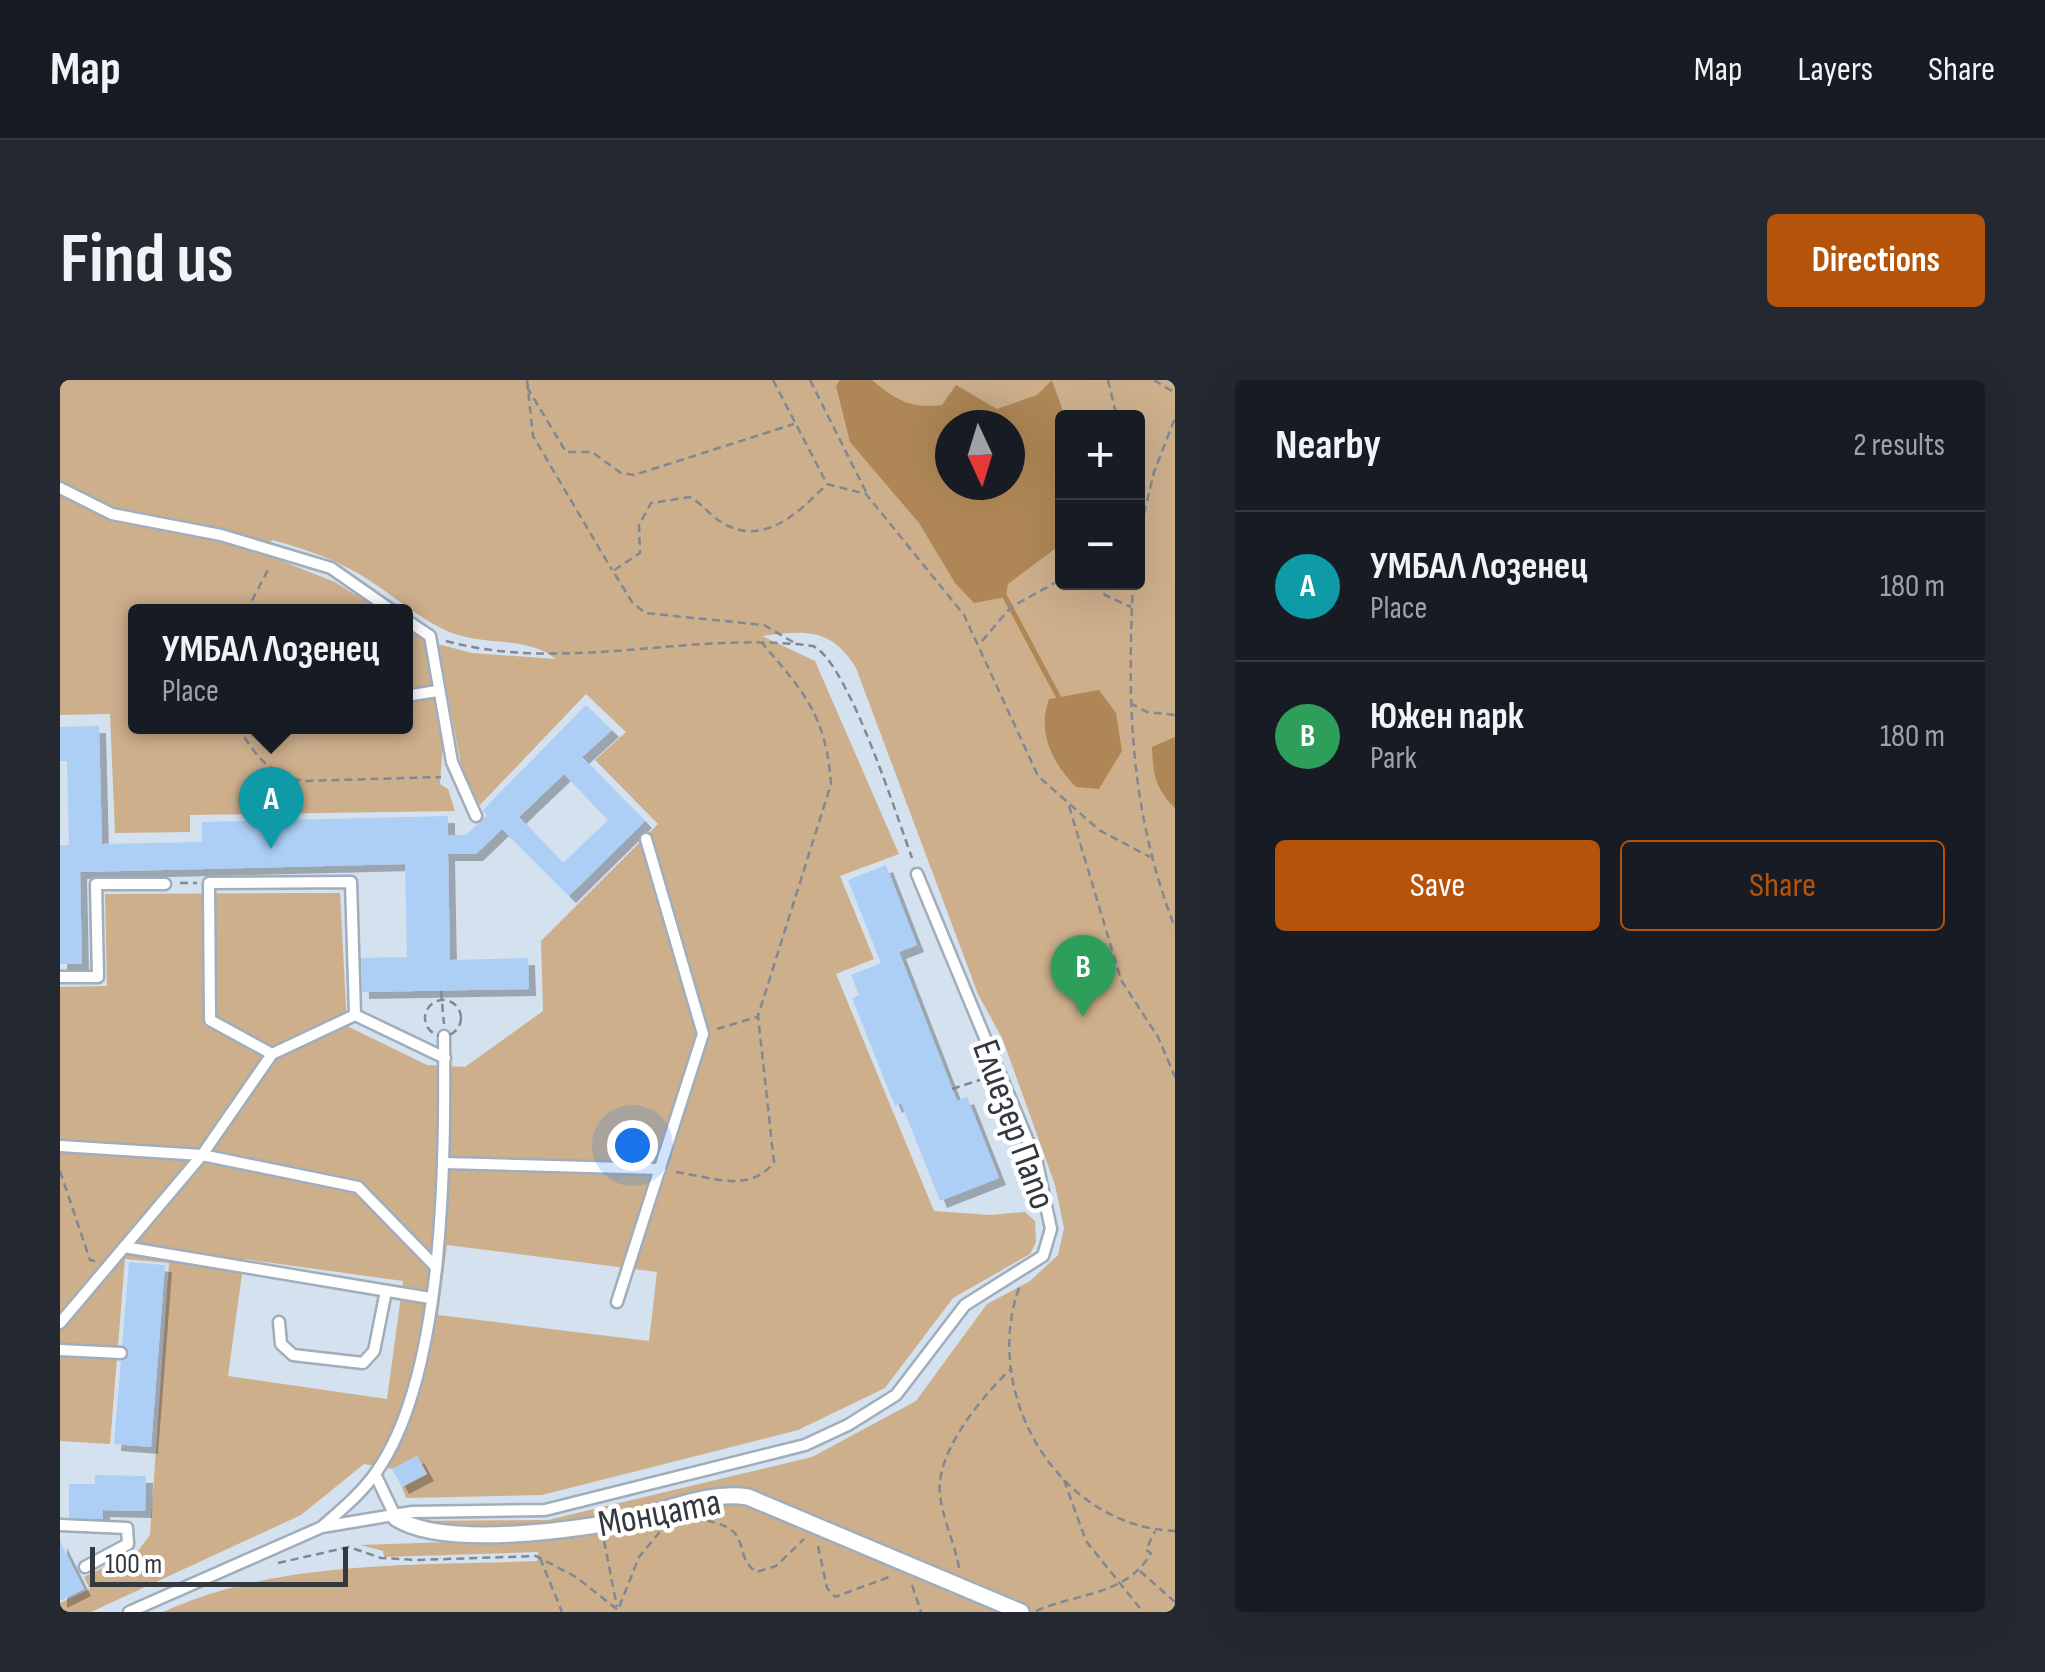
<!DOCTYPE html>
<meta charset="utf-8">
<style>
body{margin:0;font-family:"Sofia Sans Condensed",sans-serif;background:#242831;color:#f1f3f6}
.controls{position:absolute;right:30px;top:30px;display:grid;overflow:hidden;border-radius:10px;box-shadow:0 10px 40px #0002}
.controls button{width:90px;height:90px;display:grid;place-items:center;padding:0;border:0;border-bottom:2px solid #363941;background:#171b24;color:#f1f3f6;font:50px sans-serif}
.compass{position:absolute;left:875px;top:30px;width:90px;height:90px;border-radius:50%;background:#171b24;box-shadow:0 10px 40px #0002;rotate:176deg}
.scale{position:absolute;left:30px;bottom:25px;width:258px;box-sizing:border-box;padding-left:10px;border:5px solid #34393f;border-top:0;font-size:28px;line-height:35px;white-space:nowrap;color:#34393f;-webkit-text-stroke:8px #fff;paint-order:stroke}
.you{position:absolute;left:572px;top:765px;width:35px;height:35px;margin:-25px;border:8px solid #fff;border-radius:50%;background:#1a73e8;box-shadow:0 0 0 15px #1a73e833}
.badge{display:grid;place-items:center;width:65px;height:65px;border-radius:50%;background:#b45309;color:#fff;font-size:32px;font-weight:700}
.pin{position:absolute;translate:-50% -82px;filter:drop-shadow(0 2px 5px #0008)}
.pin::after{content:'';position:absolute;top:52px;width:35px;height:30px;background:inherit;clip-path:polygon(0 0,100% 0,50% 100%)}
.popup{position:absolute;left:68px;top:224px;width:285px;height:130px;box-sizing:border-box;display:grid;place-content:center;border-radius:10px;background:#171b24;filter:drop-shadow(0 2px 8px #0005);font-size:32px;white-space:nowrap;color:#9ea1a6}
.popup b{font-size:38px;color:#f1f3f6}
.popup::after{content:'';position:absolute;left:50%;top:100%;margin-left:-20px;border:20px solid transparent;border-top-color:#171b24}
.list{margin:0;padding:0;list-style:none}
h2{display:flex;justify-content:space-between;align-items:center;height:130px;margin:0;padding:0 40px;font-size:42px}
h2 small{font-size:32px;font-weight:400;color:#9ea1a6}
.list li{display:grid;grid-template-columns:65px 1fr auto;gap:30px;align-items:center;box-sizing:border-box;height:150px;padding:0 40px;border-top:2px solid #363941}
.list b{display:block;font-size:38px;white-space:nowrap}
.list p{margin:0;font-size:32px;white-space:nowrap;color:#9ea1a6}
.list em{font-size:32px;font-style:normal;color:#9ea1a6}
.actions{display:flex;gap:20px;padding:30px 40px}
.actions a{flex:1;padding:22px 0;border:2px solid #b45309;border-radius:10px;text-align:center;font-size:35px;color:#b45309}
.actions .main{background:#b45309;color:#fff}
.map{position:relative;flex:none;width:1115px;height:1232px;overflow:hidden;border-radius:10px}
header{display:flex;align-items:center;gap:60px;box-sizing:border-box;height:140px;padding:0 50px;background:#171b24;border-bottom:2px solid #363941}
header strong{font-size:48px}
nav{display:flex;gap:55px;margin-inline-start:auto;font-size:35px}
.intro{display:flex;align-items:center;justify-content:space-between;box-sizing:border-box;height:240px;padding:0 60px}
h1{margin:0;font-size:70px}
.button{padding:25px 45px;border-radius:10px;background:#b45309;color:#fff;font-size:35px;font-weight:700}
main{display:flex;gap:60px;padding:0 60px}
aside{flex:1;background:#171b24;border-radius:10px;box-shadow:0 10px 40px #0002}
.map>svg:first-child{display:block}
.green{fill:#cdaf8c;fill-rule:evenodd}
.water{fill:#af8756;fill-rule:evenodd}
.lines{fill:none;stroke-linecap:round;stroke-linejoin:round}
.stream{stroke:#af8756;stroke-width:5}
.building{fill:#adcff5;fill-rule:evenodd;filter:url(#shadow)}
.service-casing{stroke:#a0adbb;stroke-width:15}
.pedestrian-casing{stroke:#a0adbb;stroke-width:20}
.path{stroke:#808993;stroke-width:2.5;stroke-dasharray:8 5;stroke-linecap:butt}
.service{stroke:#fff;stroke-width:10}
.pedestrian{stroke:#fff;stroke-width:15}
.labels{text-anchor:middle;stroke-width:9;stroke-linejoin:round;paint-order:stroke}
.street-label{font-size:38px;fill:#34393f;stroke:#fff}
</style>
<header>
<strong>Map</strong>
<nav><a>Map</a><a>Layers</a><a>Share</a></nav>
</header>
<div class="intro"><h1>Find us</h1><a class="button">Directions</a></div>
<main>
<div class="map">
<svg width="1115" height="1232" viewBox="0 0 1115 1232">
<defs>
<filter id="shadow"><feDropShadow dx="7" dy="7" stdDeviation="0" flood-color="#0004"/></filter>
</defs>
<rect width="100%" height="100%" fill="#d4e1ef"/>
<path class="green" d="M 0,0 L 1115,0 L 1115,1232 L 103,1232 C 221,1179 350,1186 477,1181 L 478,1172 L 324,1177 L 323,1171 L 300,1165 L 482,1159 L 486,1148 L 362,1146 L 355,1141 L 488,1140 L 752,1077 L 856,1021 L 927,924 L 970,901 L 998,875 L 1004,848 L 995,805 L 943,660 L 918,614 L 796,288 C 772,248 746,250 702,256 L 755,281 L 839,474 L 780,496 L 814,579 L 776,594 L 874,831 L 930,835 L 965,832 L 975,841 L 976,862 L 970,874 L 893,918 L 825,1008 L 738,1050 L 482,1115 L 346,1118 L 342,1107 L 366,1094 L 357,1076 L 332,1089 L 304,1084 L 241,1135 L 31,1232 L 0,1232 L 0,1223 L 30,1209 L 24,1197 L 78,1171 L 90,1155 L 109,883 L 65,879 L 50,1064 L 0,1061 L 0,607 L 47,606 L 45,514 L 280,513 L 287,646 L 367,685 L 405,687 L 483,631 L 481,561 L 598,444 L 535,380 L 566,352 L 526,314 L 420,425 L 404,401 L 378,264 L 412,273 L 496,279 C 468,256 426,266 392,253 C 358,239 330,212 299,194 C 272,178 242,168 212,160 L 204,174 L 275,202 L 321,231 L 76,232 L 76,346 L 346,346 L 346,248 L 365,261 L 383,363 L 380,404 L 388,409 L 395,431 L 130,435 L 130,452 L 55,453 L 50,334 L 0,335 ZM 1002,38 L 1078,38 L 1078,202 L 1002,202 ZM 890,45 L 950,45 L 950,105 L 890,105 ZM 387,865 L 597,892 L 589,961 L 378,935 ZM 184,879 L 343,901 L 327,1019 L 168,996 Z"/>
<g class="water">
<path d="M 780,0 L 812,0 C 836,20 850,29 882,25 L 896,5 L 937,29 L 977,15 L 992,0 L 1005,37 L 1002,154 L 996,168 L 948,204 L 946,217 L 914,223 L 895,203 L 859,143 L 790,62 L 776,6 ZM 890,45 L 950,45 L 950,105 L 890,105 Z"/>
<path d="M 1039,310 L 1056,333 L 1062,371 L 1039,409 L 1016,407 C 992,383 977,352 989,319 Z"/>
<path d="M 1115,357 L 1115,428 C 1095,409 1093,393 1092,367 Z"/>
</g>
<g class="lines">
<polyline class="stream" points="943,213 999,318"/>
</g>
<g class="building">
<path d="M 526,325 L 552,350 L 522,377 L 585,441 L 509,516 L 442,449 L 416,474 L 388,474 L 390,580 L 468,578 L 469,609 L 302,612 L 301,578 L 347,577 L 345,484 L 20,492 L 22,584 L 0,584 L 0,465 L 9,465 L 7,381 L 0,381 L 0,347 L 39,346 L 42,464 L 142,462 L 142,442 L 388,436 L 388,455 L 406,455 L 427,435 L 422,431 ZM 504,394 L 548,440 L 503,483 L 459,437 Z"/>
<polygon points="826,485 857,565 839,572 897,721 907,717 939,798 880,821 841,723 835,726 792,618 799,615 791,595 821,583 788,500"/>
<polygon points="69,882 105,885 91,1067 54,1064"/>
<polygon points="357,1076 367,1094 342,1107 332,1089"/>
<polygon points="35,1095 86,1096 85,1131 43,1130 43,1139 9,1139 9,1104 35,1104"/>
<polygon points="0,1161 24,1209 0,1221"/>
</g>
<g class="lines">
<g class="service-casing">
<g id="service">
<polyline points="0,108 52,134 161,155 271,188 334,232"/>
<polyline points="346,240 370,256 392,382 416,436"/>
<polyline points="346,316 377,311"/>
<polyline points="0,597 38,597 36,504 105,504"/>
<polyline points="295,635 212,674 150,640 149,503 291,502 295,635 385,678"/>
<polyline points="0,766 142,775 298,807 375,886"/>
<polyline points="385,783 600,789"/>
<polyline points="64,867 370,918"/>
<polyline points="557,922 643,654 586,459"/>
<polyline points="219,942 221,964 233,975 303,983 314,971 326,911"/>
<polyline points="0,943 142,775 212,674"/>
<polyline points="0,970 61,973"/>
<polyline points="315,1094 336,1138"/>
<polyline points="0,1145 67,1148 68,1164 25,1187"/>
<path d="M 263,1146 C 282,1129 302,1113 317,1091 C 386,992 385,775 384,656"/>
<polyline points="69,1232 262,1147 352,1132 485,1130 745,1065 788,1045 836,1015 905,925 983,876 991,849 977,783 857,494"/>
</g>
</g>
<g class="pedestrian-casing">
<path id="pedestrian" d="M 336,1138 C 383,1169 520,1150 574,1138 C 612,1129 649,1111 688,1117 L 961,1232"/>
</g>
<g class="path">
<polyline points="467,0 473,56 552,190"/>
<polyline points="713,0 767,104 806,114 904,235 978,396 1039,450 1090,477"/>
<polyline points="750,0 806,112"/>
<polyline points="1048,0 1057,38"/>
<polyline points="1094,0 1115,13"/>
<polyline points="467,7 506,72 532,72 561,93 574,95 734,44"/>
<polyline points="1078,122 1082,133"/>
<polyline points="1078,159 1094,92 1115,38"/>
<polyline points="1037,202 1045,215 1071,227"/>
<path d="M 1073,202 C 1067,327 1070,431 1115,548"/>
<polyline points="186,232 210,186"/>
<path d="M 386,261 C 507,294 630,250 753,266 C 788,282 837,437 852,478"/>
<polyline points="922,261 951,227 1002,199"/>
<path d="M 733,262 L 704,245 L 585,233 L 572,222 L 553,191 L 580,173 L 579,145 L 591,123 L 630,117 C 642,124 650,135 661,142 C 703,168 738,133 765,106"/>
<polyline points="1070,323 1087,332 1115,335"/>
<path d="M 178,346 C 194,375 210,395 243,401 L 381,397"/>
<polyline points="1009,426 1061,600 1098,657 1115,697"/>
<polyline points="120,503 137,503"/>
<polyline points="381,611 384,644"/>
<circle cx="383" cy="638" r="18"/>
<polyline points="657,649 697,637"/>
<polyline points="892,709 926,698"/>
<polyline points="0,791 30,880 35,881"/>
<path d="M 616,792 C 651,797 690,814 714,782 L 698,636 L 771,404 C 766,336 745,313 702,263"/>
<path d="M 959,908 C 921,1015 999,1147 1115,1151"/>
<polyline points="1004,1100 1026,1161 1083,1232"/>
<path d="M 634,1139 C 699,1146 669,1172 696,1192 L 716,1186 L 744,1159"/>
<polyline points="544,1161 557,1227"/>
<polyline points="758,1166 767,1208 775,1217 832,1196"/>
<polyline points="480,1178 502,1232"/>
<polyline points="218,1183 289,1167 321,1178 358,1180 476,1176 516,1197 558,1230 579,1177 603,1148"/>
<path d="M 899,1188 C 895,1163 882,1138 880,1114 C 875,1072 924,1014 952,988"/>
<polyline points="1080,1191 1115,1222"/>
<polyline points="852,1205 861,1232"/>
<path d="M 976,1231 C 1017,1213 1068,1215 1091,1173 L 1086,1170 L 1095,1151"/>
</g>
<use href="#service" class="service"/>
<use href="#pedestrian" class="pedestrian"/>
</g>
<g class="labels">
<g class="street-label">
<text transform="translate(955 744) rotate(70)" y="13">Елиезер Папо</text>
<text transform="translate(599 1132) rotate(-11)" y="13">Монцата</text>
</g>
</g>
</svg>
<div class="controls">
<button>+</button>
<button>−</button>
</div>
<svg class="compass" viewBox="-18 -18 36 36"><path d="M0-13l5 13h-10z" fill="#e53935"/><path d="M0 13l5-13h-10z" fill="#9ea1a6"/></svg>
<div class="scale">100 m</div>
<div class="you"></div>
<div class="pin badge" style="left:211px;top:469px;background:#0f9aa8">A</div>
<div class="popup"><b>УМБАЛ Лозенец</b>Place</div>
<div class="pin badge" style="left:1023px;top:637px;background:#2e9e5b">B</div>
</div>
<aside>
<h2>Nearby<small>2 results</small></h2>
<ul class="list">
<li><span class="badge" style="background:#0f9aa8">A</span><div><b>УМБАЛ Лозенец</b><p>Place</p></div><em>180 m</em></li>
<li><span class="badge" style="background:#2e9e5b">B</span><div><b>Южен парк</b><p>Park</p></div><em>180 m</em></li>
</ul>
<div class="actions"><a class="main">Save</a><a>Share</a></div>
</aside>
</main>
